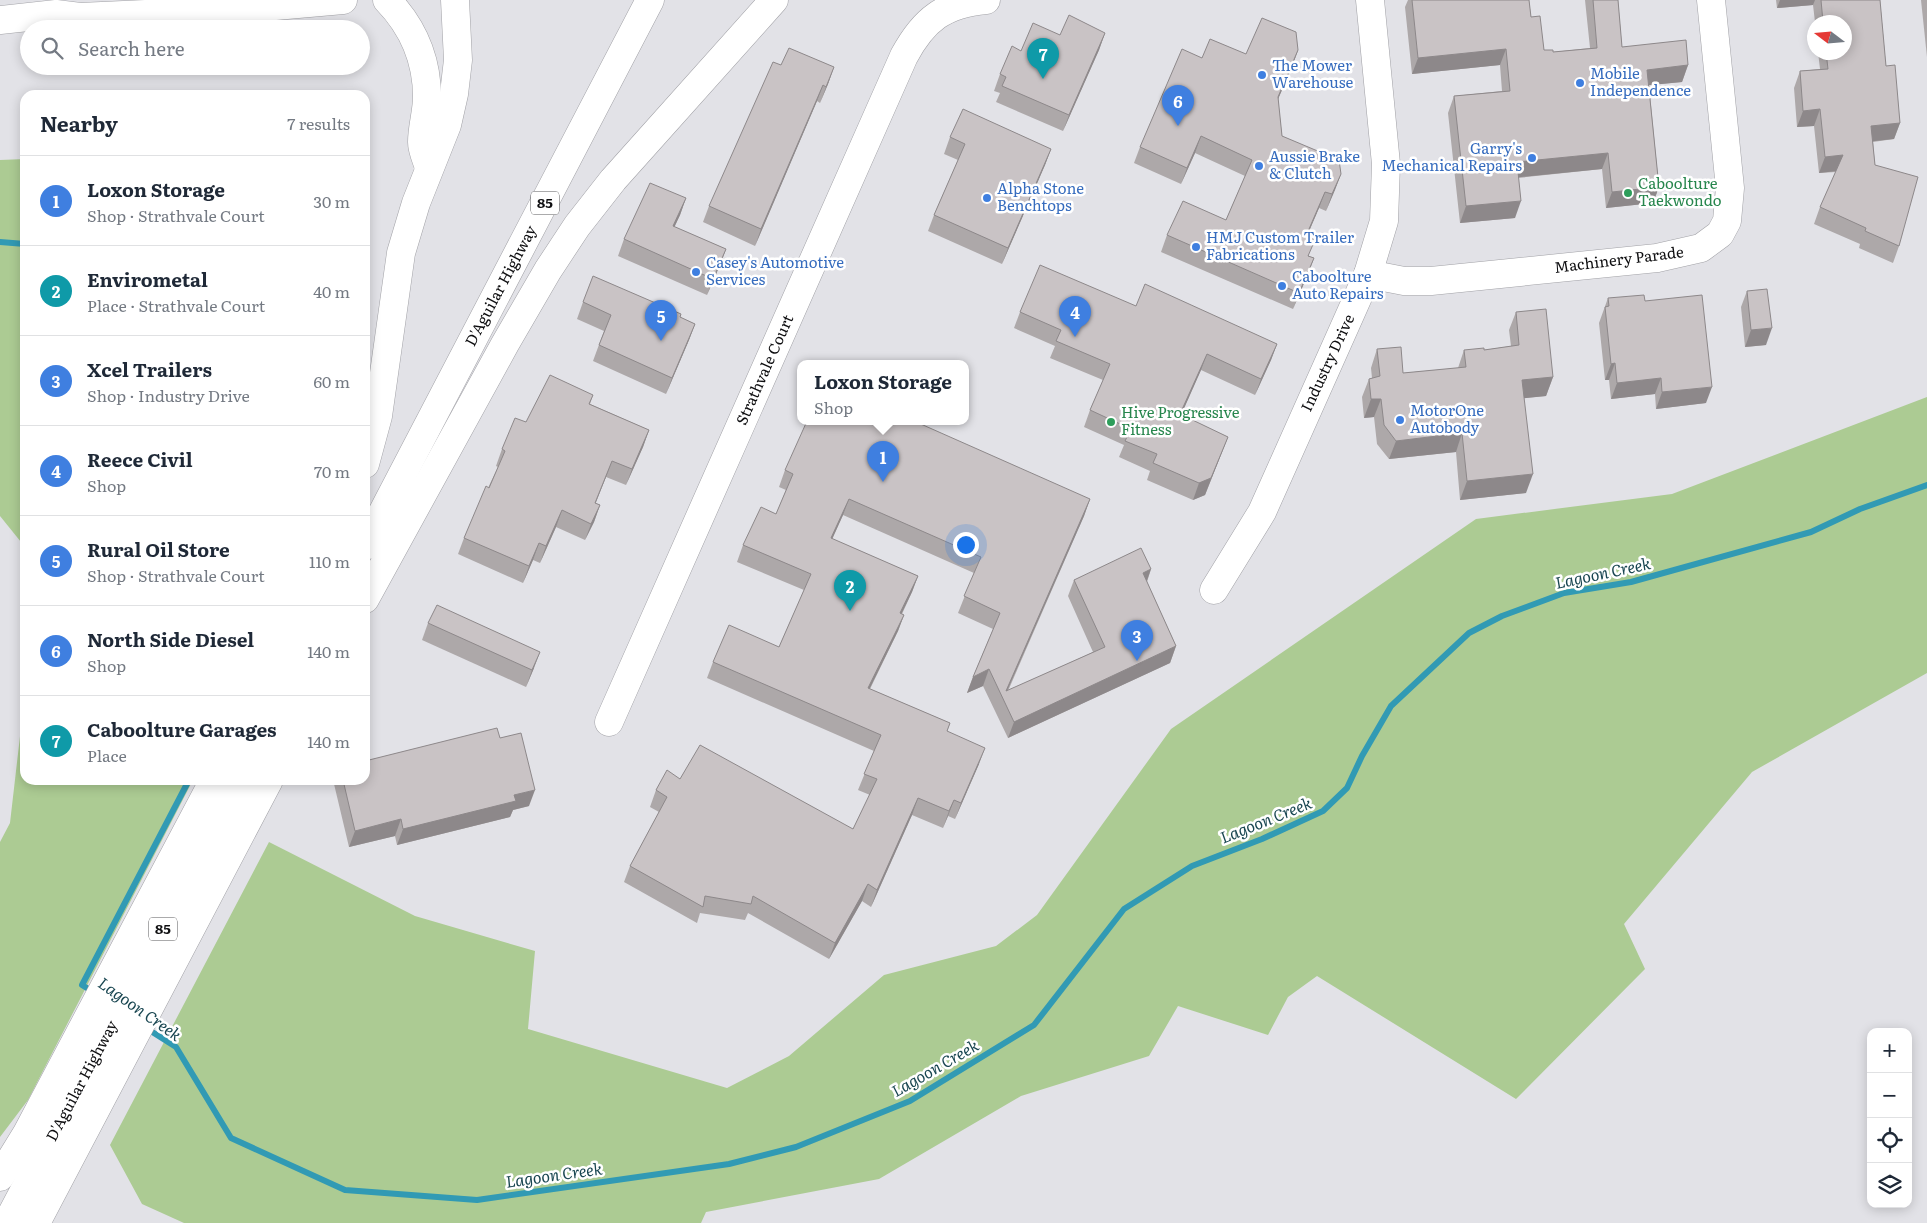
<!DOCTYPE html>
<meta charset="utf-8">
<style>
body{margin:0;font-family:Literata,serif;background:#f2f2f3;color:#1f2937}
.controls{position:absolute;right:15px;bottom:15px;display:grid;overflow:hidden;border-radius:10px;box-shadow:0 2px 12px #0003}
.controls button{width:45px;height:45px;display:grid;place-items:center;padding:0;border:0;border-bottom:1px solid #e0e1e3;background:#fff;color:#1f2937;font:25px sans-serif}
.compass{position:absolute;left:1807px;top:15px;width:45px;height:45px;border-radius:50%;background:#fff;box-shadow:0 2px 12px #0003;rotate:286deg}
.you{position:absolute;left:965px;top:544px;width:18px;height:18px;margin:-12px;border:4px solid #fff;border-radius:50%;background:#1a73e8;box-shadow:0 0 0 8px #1a73e833}
.badge{display:grid;place-items:center;width:32px;height:32px;border-radius:50%;background:#645f2c;color:#fff;font-size:16px;font-weight:700}
.pin{position:absolute;translate:-50% -41px;filter:drop-shadow(0 1px 2px #0008)}
.pin::after{content:'';position:absolute;top:26px;width:18px;height:15px;background:inherit;clip-path:polygon(0 0,100% 0,50% 100%)}
.popup{position:absolute;left:797px;top:360px;width:172px;height:65px;box-sizing:border-box;display:grid;place-content:center;border-radius:10px;background:#fff;filter:drop-shadow(0 1px 4px #0005);font-size:16px;white-space:nowrap;color:#747a83}
.popup b{font-size:19px;color:#1f2937}
.popup::after{content:'';position:absolute;left:50%;top:100%;margin-left:-10px;border:10px solid transparent;border-top-color:#fff}
.list{margin:0;padding:0;list-style:none}
h2{display:flex;justify-content:space-between;align-items:center;height:65px;margin:0;padding:0 20px;font-size:21px}
h2 small{font-size:16px;font-weight:400;color:#747a83}
.list li{display:grid;grid-template-columns:32px 1fr auto;gap:15px;align-items:center;box-sizing:border-box;height:90px;padding:0 20px;border-top:1px solid #e0e1e3}
.list b{display:block;font-size:19px;white-space:nowrap}
.list p{margin:0;font-size:16px;white-space:nowrap;color:#747a83}
.list em{font-size:16px;font-style:normal;color:#747a83}
.icon{flex:none;width:28px;height:28px;fill:none;stroke:currentColor;stroke-width:2;stroke-linecap:round;stroke-linejoin:round}
.map{position:relative;flex:none;width:1927px;height:1223px;overflow:hidden}
.search{position:absolute;background:#fff;box-shadow:0 2px 12px #0003;left:20px;top:20px;width:350px;height:55px;display:flex;align-items:center;gap:12px;box-sizing:border-box;padding:0 18px;border-radius:28px;color:#747a83;font-size:19px}
.panel{position:absolute;background:#fff;box-shadow:0 2px 12px #0003;left:20px;top:90px;width:350px;height:695px;border-radius:15px}
.map>svg:first-child{display:block}
.green{fill:#accb93}
.lines{fill:none;stroke-linecap:round;stroke-linejoin:round}
.stream{stroke:#319ab4;stroke-width:6}
.minor-casing{stroke:#a1a1a6;stroke-width:29}
.major-casing{stroke:#a1a1a6;stroke-width:29}
.highway-casing{stroke:#a1a1a6;stroke-width:29}
.minor{stroke:#fff;stroke-width:28}
.major{stroke:#fff;stroke-width:28}
.highway{stroke:#fff;stroke-width:28}
.wall{fill:#ada8a9}
.shaded-wall{fill:#8d888a}
.building{fill:#c9c3c5;stroke:#8d888a}
.shop-dot{fill:#3f7fe0;stroke:#fff;stroke-width:2}
.leisure-dot{fill:#2e9e5b;stroke:#fff;stroke-width:2}
.labels{text-anchor:middle;stroke-width:5;stroke-linejoin:round;paint-order:stroke}
.shield{fill:#fff;stroke:#565658;stroke-width:1}
.shield-label{font-size:14px;font-weight:bold;fill:#0e0e10}
.shop-label{font-size:15px;fill:#366cbe;stroke:#fff;text-anchor:start}
.leisure-label{font-size:15px;fill:#27864d;stroke:#fff;text-anchor:start}
.street-label{font-size:15px;fill:#0e0e10;stroke:#fff}
.water-label{font-size:16px;font-style:italic;fill:#194651;stroke:#fff}
</style>
<div class="map">
<svg width="1927" height="1223" viewBox="0 0 1927 1223">
<rect width="100%" height="100%" fill="#e2e2e7"/>
<g class="green">
<polygon points="25,159 25,547 0,516 0,160"/>
<polygon points="1927,397 1927,673 1752,772 1624,924 1645,969 1516,1099 1317,976 1288,997 1268,1035 1178,1006 1149,1056 1021,1096 879,1179 706,1212 701,1223 184,1223 142,1204 110,1145 269,842 415,916 535,951 528,1029 727,1088 789,1056 884,975 996,946 1037,915 1171,729 1476,519 1672,494"/>
<polygon points="25,693 25,780 193,780 28,1100 0,1137 0,842 10,823"/>
</g>
<g class="lines">
<g class="stream">
<polyline points="0,242 25,244"/>
<polyline points="95,993 82,985 189,780"/>
<polyline points="146,1028 176,1047 231,1138 345,1190 477,1200 729,1164 796,1147 910,1101 1034,1025 1124,909 1192,866 1262,839 1323,811 1347,788 1362,756 1391,706 1469,633 1502,616 1564,593 1631,582 1811,532 1860,509 1927,485"/>
</g>
<g class="minor-casing">
<g id="minor">
<polyline points="1368,274 1404,281 1431,281 1657,258 1701,248 1720,234 1727,221 1730,188 1711,0"/>
<polyline points="1214,590 1262,512 1353,308 1368,274 1384,221 1386,164 1370,0"/>
<path d="M 609,722 L 904,56 C 924,19 944,4 986,0"/>
</g>
</g>
<g class="major-casing">
<polyline id="major" points="0,20 56,14 80,17 232,10 343,0"/>
</g>
<g class="highway-casing">
<g id="highway">
<path d="M 387,0 C 413,27 427,59 427,97 C 427,112 422,127 422,142 C 422,151 427,160 429,168"/>
<polyline points="365,464 378,416 401,253 416,203 447,125 454,94 458,60 455,0"/>
<polyline points="365,546 650,0"/>
<polyline points="365,599 505,344 548,270 577,226 613,180 774,0"/>
<polyline points="0,1177 27,1133 214,780"/>
<polyline points="7,1223 241,780"/>
<polyline points="36,1223 269,780"/>
</g>
</g>
<use href="#minor" class="minor"/>
<use href="#major" class="major"/>
<use href="#highway" class="highway"/>
</g>
<g class="wall">
<polygon points="1408,0 1529,0 1531,17 1544,50 1553,52 1590,48 1585,0 1618,0 1622,47 1688,65 1682,82 1649,85 1659,187 1653,203 1606,208 1602,169 1518,178 1515,218 1460,223 1448,113 1454,96 1502,91 1500,65 1412,74 1405,7"/>
<polygon points="1776,0 1880,0 1886,66 1900,123 1894,139 1873,142 1875,165 1899,246 1893,263 1859,248 1860,244 1814,224 1820,207 1836,172 1819,173 1814,126 1797,127 1794,88 1800,71 1820,69 1818,52 1844,52 1844,22 1815,22 1813,5 1777,8"/>
<polygon points="1921,0 1927,0 1927,57"/>
<polygon points="1105,33 1099,50 1063,131 996,102 1000,93 994,91 1000,74 1021,51 1060,35"/>
<polygon points="1298,50 1292,67 1278,99 1282,136 1341,174 1326,211 1319,208 1307,236 1309,256 1314,258 1308,274 1293,309 1161,252 1167,235 1226,220 1245,176 1195,153 1181,184 1134,163 1140,147 1202,58"/>
<polygon points="834,67 828,84 820,103 817,101 755,246 703,222 709,206"/>
<polygon points="950,137 1051,149 1045,165 1002,264 928,231 934,215 958,160 944,154"/>
<polygon points="686,198 680,215 674,227 726,249 720,265 707,295 618,256 624,239"/>
<polygon points="1747,291 1766,345 1745,347 1741,307"/>
<polygon points="1608,298 1645,301 1706,403 1656,409 1655,394 1611,399 1609,380 1605,380 1599,323"/>
<polygon points="583,302 680,317 695,324 689,340 666,394 593,361 604,331 577,319"/>
<polygon points="1136,306 1277,344 1271,360 1255,395 1201,370 1181,415 1228,437 1205,495 1193,500 1147,480 1150,471 1119,457 1124,445 1084,427 1090,410 1103,380 1050,358 1055,346 1014,328 1020,312"/>
<polygon points="1516,312 1553,377 1546,396 1524,398 1526,493 1460,500 1456,452 1389,459 1377,444 1374,417 1364,418 1362,397 1369,379 1372,378 1371,368 1377,349 1403,373 1458,368 1464,350 1484,350 1511,346 1509,330"/>
<polygon points="593,395 590,404 649,430 643,447 626,485 606,477 595,503 600,505 594,522 585,540 556,527 540,563 533,560 523,583 458,554 464,538 498,467 496,466 502,449 526,422"/>
<polygon points="785,470 1090,499 1084,516 1008,691 1093,652 1068,596 1074,580 1151,569 1147,582 1176,646 1170,663 1008,738 983,686 967,693 973,677 993,629 958,613 974,573 843,515 832,539 918,576 912,592 902,614 904,615 898,631 870,689 950,723 947,732 979,764 955,819 948,816 943,828 912,815 871,907 862,901 829,959 748,913 745,920 700,913 697,923 624,882 630,866 659,812 650,807 656,790 680,779 853,829 870,795 858,790 874,751 707,678 713,662 779,647 804,590 737,562 743,545 776,514 786,490 779,487"/>
<polygon points="428,623 534,668 526,687 422,640"/>
<polygon points="500,738 529,806 513,810 510,817 397,845 395,836 349,847 334,784 335,780 365,780"/>
</g>
<g class="shaded-wall">
<polygon points="1780,0 1815,0 1813,5 1777,8"/>
<polygon points="1105,33 1099,50 1063,131 1069,115"/>
<polygon points="1506,49 1500,65 1412,74 1418,58"/>
<polygon points="1298,50 1292,67 1272,113 1278,97"/>
<polygon points="1688,65 1682,82 1641,86 1647,70"/>
<polygon points="834,67 828,84 820,103 826,87"/>
<polygon points="823,85 817,101 755,246 761,229"/>
<polygon points="1820,109 1814,126 1797,127 1803,111"/>
<polygon points="1900,123 1894,139 1865,142 1871,126"/>
<polygon points="1201,136 1195,153 1181,184 1187,168"/>
<polygon points="1051,149 1045,165 1002,264 1008,248"/>
<polygon points="1608,153 1602,169 1511,178 1517,162"/>
<polygon points="1843,155 1837,171 1819,173 1825,157"/>
<polygon points="1341,174 1335,190 1326,211 1332,194"/>
<polygon points="1659,187 1653,203 1606,208 1612,192"/>
<polygon points="1325,192 1319,208 1300,252 1306,236"/>
<polygon points="686,198 680,215 667,243 673,226"/>
<polygon points="1521,201 1515,218 1460,223 1466,206"/>
<polygon points="726,249 720,265 707,295 713,279"/>
<polygon points="1314,258 1308,274 1293,309 1299,293"/>
<polygon points="695,324 689,340 666,394 672,378"/>
<polygon points="1772,328 1766,345 1745,347 1751,330"/>
<polygon points="1277,344 1271,360 1255,395 1261,379"/>
<polygon points="1207,354 1201,370 1174,431 1180,414"/>
<polygon points="1615,363 1609,380 1605,380 1611,364"/>
<polygon points="1553,377 1546,396 1516,399 1522,380"/>
<polygon points="1661,378 1655,394 1611,399 1617,383"/>
<polygon points="1712,387 1706,403 1656,409 1662,392"/>
<polygon points="1371,399 1381,399 1374,417 1364,418"/>
<polygon points="649,430 643,447 626,485 632,469"/>
<polygon points="1462,433 1456,452 1389,459 1396,441"/>
<polygon points="1228,437 1205,495 1193,500 1199,483"/>
<polygon points="612,461 606,477 589,520 595,503"/>
<polygon points="1533,474 1526,493 1460,500 1467,481"/>
<polygon points="849,499 843,515 825,555 831,538"/>
<polygon points="1090,499 1084,516 1003,700 1006,691"/>
<polygon points="600,505 594,522 585,540 591,524"/>
<polygon points="562,510 556,527 540,563 546,546"/>
<polygon points="539,543 533,560 523,583 529,566"/>
<polygon points="1151,569 1145,586 1143,573"/>
<polygon points="918,576 912,592 894,629 900,613"/>
<polygon points="904,615 898,631 862,704 868,688"/>
<polygon points="1176,646 1170,663 1008,738 1014,722"/>
<polygon points="540,652 534,668 526,687 532,670"/>
<polygon points="989,669 983,686 967,693 973,677"/>
<polygon points="985,748 979,764 955,819 961,803"/>
<polygon points="535,790 529,806 513,810 510,817 397,845 403,829 514,795"/>
<polygon points="918,798 912,815 871,907 877,890"/>
<polygon points="954,800 948,816 943,828 949,811"/>
<polygon points="401,819 395,836 349,847 355,831"/>
<polygon points="868,884 862,901 829,959 835,943"/>
</g>
<g class="building">
<polygon points="1412,0 1529,0 1531,17 1540,16 1544,50 1553,50 1553,52 1597,48 1593,0 1618,0 1622,47 1686,40 1688,65 1647,70 1659,187 1612,192 1608,153 1517,162 1521,201 1466,206 1454,96 1510,91 1506,49 1418,58"/>
<polygon points="1821,0 1880,0 1886,66 1895,65 1900,123 1871,126 1875,165 1918,177 1899,246 1865,231 1866,228 1820,207 1843,155 1825,157 1820,109 1803,111 1800,71 1828,69 1826,52 1844,52 1844,22 1823,22"/>
<polygon points="1069,15 1105,33 1069,115 1002,86 1006,77 1000,74 1012,46 1021,51 1033,23 1060,35"/>
<polygon points="1262,18 1296,32 1298,50 1278,97 1282,136 1339,160 1341,174 1332,194 1325,192 1306,236 1315,240 1308,256 1314,258 1299,293 1167,235 1183,201 1226,220 1252,160 1201,136 1187,168 1140,147 1182,49 1202,58 1210,39 1246,54"/>
<polygon points="789,48 834,67 826,87 823,85 761,229 709,206 773,62 781,65"/>
<polygon points="963,109 1051,149 1008,248 934,215 965,144 950,137"/>
<polygon points="650,183 686,198 673,226 726,249 713,279 624,239"/>
<polygon points="1040,265 1136,306 1145,284 1277,344 1261,379 1207,354 1180,414 1228,437 1211,478 1199,483 1153,463 1157,454 1125,441 1131,429 1090,410 1110,364 1056,341 1061,330 1020,312"/>
<polygon points="593,276 681,314 680,317 695,324 672,378 599,345 611,315 583,302"/>
<polygon points="1767,289 1772,328 1751,330 1747,291"/>
<polygon points="1644,295 1645,301 1702,295 1712,387 1662,392 1661,378 1617,383 1615,363 1611,364 1605,307 1609,306 1608,298"/>
<polygon points="1546,309 1553,377 1522,380 1533,474 1467,481 1462,433 1396,441 1384,425 1381,399 1371,399 1369,379 1380,376 1377,349 1401,347 1403,373 1466,367 1464,350 1484,348 1484,350 1519,345 1516,312"/>
<polygon points="550,375 593,395 589,404 649,430 632,469 612,461 595,503 600,505 591,524 562,510 546,546 539,543 529,566 464,538 486,486 489,488 505,451 502,449 515,418 526,422"/>
<polygon points="807,421 914,421 1090,499 1006,691 1105,647 1074,580 1141,548 1151,569 1143,573 1176,646 1014,722 989,669 973,677 1000,613 964,596 981,557 849,499 831,538 918,576 900,613 904,615 868,688 950,723 947,731 985,748 961,803 954,800 949,811 918,798 877,890 868,884 835,943 753,896 751,904 705,896 703,907 630,866 667,797 656,790 667,770 680,779 700,745 853,829 877,779 864,774 881,735 713,662 729,625 779,647 811,574 743,545 761,507 776,514 793,474 785,470"/>
<polygon points="437,605 540,652 532,670 428,623"/>
<polygon points="497,728 500,738 521,733 535,790 514,795 516,801 403,829 401,819 355,831 343,780 365,780 365,761"/>
</g>
<g class="shop-dot">
<circle cx="1262" cy="75" r="5"/>
<circle cx="1580" cy="83" r="5"/>
<circle cx="1532" cy="158" r="5"/>
<circle cx="1259" cy="166" r="5"/>
<circle cx="987" cy="198" r="5"/>
<circle cx="1196" cy="247" r="5"/>
<circle cx="696" cy="272" r="5"/>
<circle cx="1282" cy="286" r="5"/>
<circle cx="1400" cy="420" r="5"/>
</g>
<g class="leisure-dot">
<circle cx="1628" cy="193" r="5"/>
<circle cx="1111" cy="422" r="5"/>
</g>
<g class="labels">
<g class="shield">
<rect x="531" y="191.5" width="28" height="23" rx="4"/>
<rect x="149" y="917.5" width="28" height="23" rx="4"/>
</g>
<g class="shield-label">
<text x="545" y="208">85</text>
<text x="163" y="934">85</text>
</g>
<g class="shop-label">
<text x="1272" y="71">The Mower<tspan x="1272" dy="17">Warehouse</tspan></text>
<text x="1590" y="79">Mobile<tspan x="1590" dy="17">Independence</tspan></text>
<text x="1522" y="154" text-anchor="end">Garry's<tspan x="1522" dy="17">Mechanical Repairs</tspan></text>
<text x="1269" y="162">Aussie Brake<tspan x="1269" dy="17">&amp; Clutch</tspan></text>
<text x="997" y="194">Alpha Stone<tspan x="997" dy="17">Benchtops</tspan></text>
<text x="1206" y="243">HMJ Custom Trailer<tspan x="1206" dy="17">Fabrications</tspan></text>
<text x="706" y="268">Casey's Automotive<tspan x="706" dy="17">Services</tspan></text>
<text x="1292" y="282">Caboolture<tspan x="1292" dy="17">Auto Repairs</tspan></text>
<text x="1410" y="416">MotorOne<tspan x="1410" dy="17">Autobody</tspan></text>
</g>
<g class="leisure-label">
<text x="1638" y="189">Caboolture<tspan x="1638" dy="17">Taekwondo</tspan></text>
<text x="1121" y="418">Hive Progressive<tspan x="1121" dy="17">Fitness</tspan></text>
</g>
<g class="street-label">
<text transform="translate(1619 260) rotate(-7)" y="5">Machinery Parade</text>
<text transform="translate(501 286) rotate(-62)" y="5">D'Aguilar Highway</text>
<text transform="translate(1328 363) rotate(-65)" y="5">Industry Drive</text>
<text transform="translate(765 370) rotate(-66)" y="5">Strathvale Court</text>
<text transform="translate(82 1081) rotate(-62)" y="5">D'Aguilar Highway</text>
</g>
<g class="water-label">
<text transform="translate(1603 573) rotate(-12)" y="6">Lagoon Creek</text>
<text transform="translate(1266 820) rotate(-22)" y="6">Lagoon Creek</text>
<text transform="translate(140 1009) rotate(35)" y="6">Lagoon Creek</text>
<text transform="translate(935 1068) rotate(-30)" y="6">Lagoon Creek</text>
<text transform="translate(554 1175) rotate(-8)" y="6">Lagoon Creek</text>
</g>
</g>
</svg>
<div class="controls">
<button>+</button>
<button>−</button>
<button><svg class="icon" aria-label="locate" viewBox="0 0 24 24"><circle cx="12" cy="12" r="6"/><path d="M12 2v4M12 18v4M2 12h4M18 12h4"/></svg></button>
<button><svg class="icon" aria-label="layers" viewBox="0 0 24 24"><path d="M12 4l9 5-9 5-9-5zM3 14l9 5 9-5"/></svg></button>
</div>
<svg class="compass" viewBox="-18 -18 36 36"><path d="M0-13l5 13h-10z" fill="#e53935"/><path d="M0 13l5-13h-10z" fill="#747a83"/></svg>
<div class="you"></div>
<div class="pin badge" style="left:883px;top:482px;background:#3f7fe0">1</div>
<div class="popup"><b>Loxon Storage</b>Shop</div>
<div class="pin badge" style="left:850px;top:611px;background:#0f9aa8">2</div>
<div class="pin badge" style="left:1137px;top:661px;background:#3f7fe0">3</div>
<div class="pin badge" style="left:1075px;top:337px;background:#3f7fe0">4</div>
<div class="pin badge" style="left:661px;top:341px;background:#3f7fe0">5</div>
<div class="pin badge" style="left:1178px;top:126px;background:#3f7fe0">6</div>
<div class="pin badge" style="left:1043px;top:79px;background:#0f9aa8">7</div>
<div class="search"><svg class="icon" aria-label="search" viewBox="0 0 24 24"><circle cx="10" cy="10" r="6"/><path d="M15 15l6 6"/></svg>Search here</div>
<section class="panel">
<h2>Nearby<small>7 results</small></h2>
<ul class="list">
<li><span class="badge" style="background:#3f7fe0">1</span><div><b>Loxon Storage</b><p>Shop · Strathvale Court</p></div><em>30 m</em></li>
<li><span class="badge" style="background:#0f9aa8">2</span><div><b>Envirometal</b><p>Place · Strathvale Court</p></div><em>40 m</em></li>
<li><span class="badge" style="background:#3f7fe0">3</span><div><b>Xcel Trailers</b><p>Shop · Industry Drive</p></div><em>60 m</em></li>
<li><span class="badge" style="background:#3f7fe0">4</span><div><b>Reece Civil</b><p>Shop</p></div><em>70 m</em></li>
<li><span class="badge" style="background:#3f7fe0">5</span><div><b>Rural Oil Store</b><p>Shop · Strathvale Court</p></div><em>110 m</em></li>
<li><span class="badge" style="background:#3f7fe0">6</span><div><b>North Side Diesel</b><p>Shop</p></div><em>140 m</em></li>
<li><span class="badge" style="background:#0f9aa8">7</span><div><b>Caboolture Garages</b><p>Place</p></div><em>140 m</em></li>
</ul>
</section>
</div>
